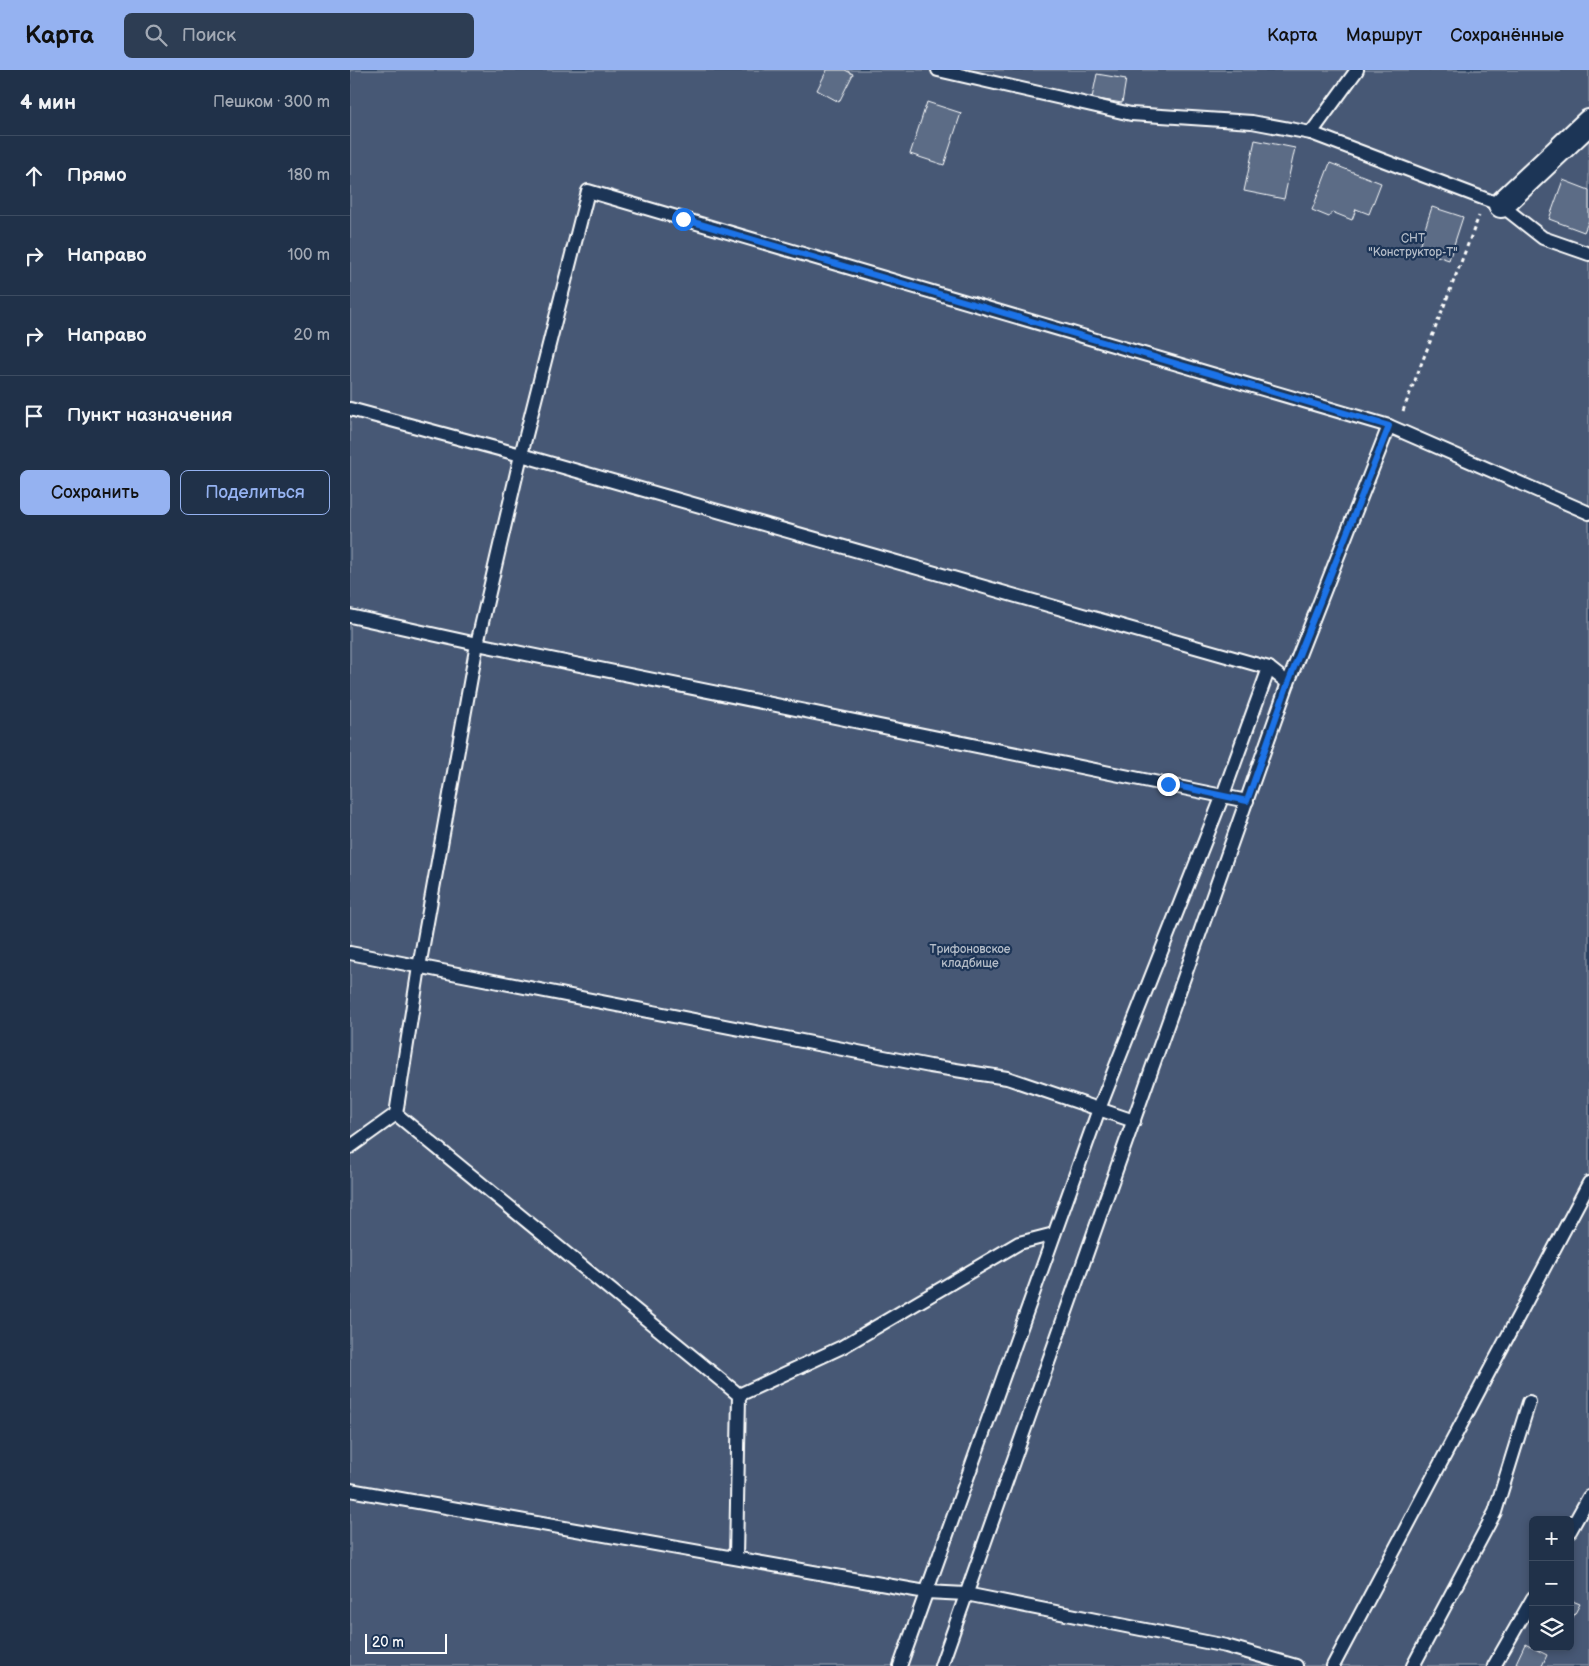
<!DOCTYPE html>
<html lang="ru">
<meta charset="utf-8">
<style>
body{margin:0;font-family:"Balsamiq Sans",sans-serif;background:#2d3d53;color:#f1f3f6}
.controls{position:absolute;right:15px;bottom:15px;display:grid;overflow:hidden;border-radius:8px;box-shadow:0 2px 8px #0003}
.controls button{width:45px;height:45px;display:grid;place-items:center;padding:0;border:0;border-bottom:1px solid #3d4c61;background:#203149;color:#f1f3f6;font:25px sans-serif}
.scale{position:absolute;left:15px;bottom:12px;width:82px;box-sizing:border-box;padding-left:5px;border:2px solid #fff;border-top:0;font-size:14px;line-height:18px;white-space:nowrap;color:#fff;-webkit-text-stroke:4px #1d3557;paint-order:stroke}
.stop{position:absolute;width:15px;height:15px;margin:-11px;border:4px solid #1a73e8;border-radius:50%;background:#fff}
.stop.end{background:#1a73e8;border-color:#fff;box-shadow:0 1px 5px #0008}
.list{margin:0;padding:0;list-style:none}
h2{display:flex;justify-content:space-between;align-items:center;height:65px;margin:0;padding:0 20px;font-size:21px}
h2 small{font-size:16px;font-weight:400;color:#a2a9b4}
.list li{display:grid;grid-template-columns:32px 1fr auto;gap:15px;align-items:center;box-sizing:border-box;height:80px;padding:0 20px;border-top:1px solid #3d4c61}
.list b{display:block;font-size:19px;white-space:nowrap}
.list em{font-size:16px;font-style:normal;color:#a2a9b4}
.actions{display:flex;gap:10px;padding:15px 20px}
.actions a{flex:1;padding:11px 0;border:1px solid #95b2f1;border-radius:8px;text-align:center;font-size:18px;color:#95b2f1}
.actions .main{background:#95b2f1;color:#111}
.icon{flex:none;width:28px;height:28px;fill:none;stroke:currentColor;stroke-width:2;stroke-linecap:round;stroke-linejoin:round}
.map{position:relative;flex:none;width:1239px;height:1596px;overflow:hidden}
header{display:flex;align-items:center;gap:30px;box-sizing:border-box;height:70px;padding:0 25px;background:#95b2f1;color:#111}
header strong{font-size:24px}
nav{display:flex;gap:28px;margin-inline-start:auto;font-size:18px}
.search{width:350px;height:45px;background:#2d3d53;display:flex;align-items:center;gap:12px;box-sizing:border-box;padding:0 18px;border-radius:8px;color:#a2a9b4;font-size:19px}
main{display:flex}
aside{flex:1;background:#203149}
.map>svg:first-child{display:block}
.green{fill:#465975;stroke:#a2acba;fill-rule:evenodd}
.building{fill:#5b6c86;stroke:#fff}
.lines{fill:none;stroke-linecap:round;stroke-linejoin:round}
.lane-casing{stroke:#fff;stroke-width:16}
.street-casing{stroke:#fff;stroke-width:28}
.path{stroke:#fff;stroke-width:3;stroke-dasharray:4 4;stroke-linecap:butt}
.lane{stroke:#1d3557;stroke-width:12}
.street{stroke:#1d3557;stroke-width:24}
.route{stroke:#1a73e8;stroke-width:6}
.labels{text-anchor:middle;stroke-width:4.5;stroke-linejoin:round;paint-order:stroke}
.park-label{font-size:12px;fill:#b5bdc8;stroke:#1d3557}
</style>
<header>
<strong>Карта</strong>
<div class="search"><svg class="icon" aria-label="search" viewBox="0 0 24 24"><circle cx="10" cy="10" r="6"/><path d="M15 15l6 6"/></svg>Поиск</div>
<nav><a>Карта</a><a>Маршрут</a><a>Сохранённые</a></nav>
</header>
<main>
<aside>
<h2>4 мин<small>Пешком · 300 m</small></h2>
<ul class="list">
<li><svg class="icon" aria-label="ahead" viewBox="0 0 24 24"><path d="M12 20V5M6 11l6-6 6 6"/></svg><div><b>Прямо</b></div><em>180 m</em></li>
<li><svg class="icon" aria-label="right" viewBox="0 0 24 24"><path d="M7 20v-9h11M14 6l5 5-5 5"/></svg><div><b>Направо</b></div><em>100 m</em></li>
<li><svg class="icon" aria-label="right" viewBox="0 0 24 24"><path d="M7 20v-9h11M14 6l5 5-5 5"/></svg><div><b>Направо</b></div><em>20 m</em></li>
<li><svg class="icon" aria-label="arrive" viewBox="0 0 24 24"><path d="M6 21V4h12l-3 4 3 4H6"/></svg><div><b>Пункт назначения</b></div></li>
</ul>
<div class="actions"><a class="main">Сохранить</a><a>Поделиться</a></div>
</aside>
<div class="map">
<svg width="1239" height="1596" viewBox="0 0 1239 1596">
<rect width="100%" height="100%" fill="#2a4161"/>
<filter id="ink" filterUnits="userSpaceOnUse"><feTurbulence type="fractalNoise" baseFrequency=".02" numOctaves="2"/><feDisplacementMap in="SourceGraphic" scale="10" xChannelSelector="R" yChannelSelector="G"/><feConvolveMatrix kernelMatrix="1 2 1 2 8 2 1 2 1" color-interpolation-filters="sRGB"/></filter>
<g filter="url(#ink)">
<path class="green" d="M 0,0 L 1239,0 L 1239,1596 L 0,1596 ZM 1183,1450 L 1220,1450 L 1220,1577 L 1183,1577 Z"/>
<g class="building">
<polygon points="477,0 495,0 503,4 489,32 467,20"/>
<polygon points="747,4 776,9 772,33 742,28"/>
<polygon points="577,32 611,43 594,95 560,84"/>
<polygon points="905,70 945,78 934,129 894,121"/>
<polygon points="980,93 1031,113 1019,144 1006,139 1002,150 982,142 979,147 962,140"/>
<polygon points="1213,110 1239,120 1239,150 1234,162 1199,149"/>
<polygon points="1082,137 1113,147 1099,190 1068,180"/>
<polygon points="1220,1530 1230,1534 1220,1553"/>
<polygon points="1175,1574 1197,1585 1192,1596 1172,1596 1166,1593"/>
</g>
<g class="lines">
<g class="lane-casing">
<g id="lane">
<polyline points="588,0 781,44 902,52 961,63 1151,135 1193,168 1239,184"/>
<polyline points="961,63 1007,0"/>
<polyline points="0,339 171,385 919,598 938,613"/>
<polyline points="0,546 127,574 897,731"/>
<polyline points="0,883 580,996 657,1008 784,1051"/>
<polyline points="0,1077 46,1044"/>
<polyline points="389,1325 492,1277 669,1173 704,1164"/>
<polyline points="0,1420 576,1522 616,1524 876,1576 946,1596"/>
<polyline points="1220,1461 1239,1427"/>
<polyline points="386,1488 389,1325 46,1044 69,897 127,574 171,385 238,121 1039,356 1239,443"/>
<polyline points="550,1596 749,1039 873,725 919,598"/>
<polyline points="591,1596 938,613 1039,356"/>
<polyline points="983,1596 1239,1113"/>
<polyline points="1063,1596 1145,1442 1179,1332"/>
<polyline points="1144,1596 1183,1528"/>
</g>
</g>
<g class="street-casing">
<polyline id="street" points="1151,135 1239,52"/>
</g>
<polyline class="path" points="1053,341 1129,146"/>
<use href="#lane" class="lane"/>
<use href="#street" class="street"/>
</g>
</g>
<g class="lines" filter="url(#ink)">
<polyline class="route" points="333,149 1039,356 938,613 897,731 818,714"/>
</g>
<g class="labels">
<g class="park-label">
<text x="1063" y="172">СНТ<tspan x="1063" dy="14">"Конструктор-Т"</tspan></text>
<text x="620" y="883">Трифоновское<tspan x="620" dy="14">кладбище</tspan></text>
</g>
</g>
</svg>
<div class="controls">
<button>+</button>
<button>−</button>
<button><svg class="icon" aria-label="layers" viewBox="0 0 24 24"><path d="M12 4l9 5-9 5-9-5zM3 14l9 5 9-5"/></svg></button>
</div>
<div class="scale">20 m</div>
<div class="stop" style="left:333px;top:149px"></div>
<div class="stop end" style="left:818px;top:714px"></div>
</div>
</main>
